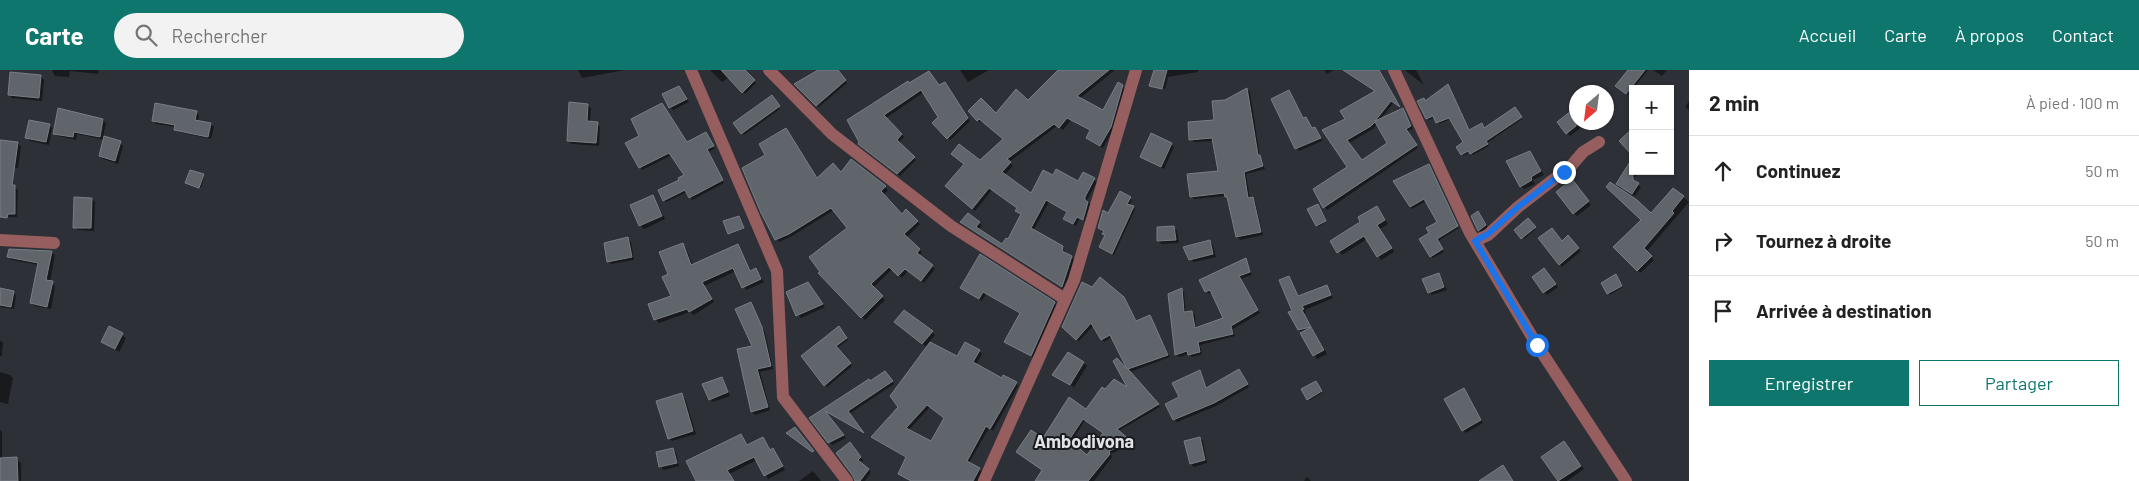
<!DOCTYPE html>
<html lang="fr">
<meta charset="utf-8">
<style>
body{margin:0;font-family:Barlow,sans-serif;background:#f2f2f2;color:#222}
.controls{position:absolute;right:15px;top:15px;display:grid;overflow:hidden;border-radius:0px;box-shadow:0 1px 4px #0004}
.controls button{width:45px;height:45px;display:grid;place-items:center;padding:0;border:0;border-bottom:1px solid #e0e0e0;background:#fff;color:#222;font:25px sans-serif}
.compass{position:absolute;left:1569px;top:15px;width:45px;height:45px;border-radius:50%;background:#fff;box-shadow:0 1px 4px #0004;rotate:208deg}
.stop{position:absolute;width:15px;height:15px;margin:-11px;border:4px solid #1a73e8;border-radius:50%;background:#fff}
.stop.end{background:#1a73e8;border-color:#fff;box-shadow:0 1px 5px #0008}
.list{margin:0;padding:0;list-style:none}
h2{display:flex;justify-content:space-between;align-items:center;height:65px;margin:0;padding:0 20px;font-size:21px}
h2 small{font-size:16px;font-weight:400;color:#767676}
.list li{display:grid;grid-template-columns:32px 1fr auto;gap:15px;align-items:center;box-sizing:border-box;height:70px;padding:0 20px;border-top:1px solid #e0e0e0}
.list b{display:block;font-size:19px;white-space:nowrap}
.list em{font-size:16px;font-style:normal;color:#767676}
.actions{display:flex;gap:10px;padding:15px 20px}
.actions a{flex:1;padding:11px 0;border:1px solid #0f766e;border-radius:0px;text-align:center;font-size:18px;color:#0f766e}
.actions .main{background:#0f766e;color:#fff}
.icon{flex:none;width:28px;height:28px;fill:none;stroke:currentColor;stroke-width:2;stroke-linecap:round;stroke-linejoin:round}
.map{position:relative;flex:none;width:1689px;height:411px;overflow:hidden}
header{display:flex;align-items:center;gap:30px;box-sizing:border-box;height:70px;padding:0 25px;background:#0f766e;color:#fff}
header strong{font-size:24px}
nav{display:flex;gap:28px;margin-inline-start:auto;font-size:18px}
.search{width:350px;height:45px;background:#f2f2f2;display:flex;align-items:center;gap:12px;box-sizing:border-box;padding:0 18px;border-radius:28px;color:#767676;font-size:19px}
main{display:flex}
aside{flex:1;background:#fff}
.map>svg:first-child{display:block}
.shadow{fill:#0007;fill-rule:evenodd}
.building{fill:#60656c;stroke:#797e86;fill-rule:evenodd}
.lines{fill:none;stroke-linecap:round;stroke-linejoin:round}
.minor{stroke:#965e5e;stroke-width:12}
.route{stroke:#1a73e8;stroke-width:6}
.labels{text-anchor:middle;stroke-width:4;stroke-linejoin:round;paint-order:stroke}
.quarter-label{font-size:18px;font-weight:bold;fill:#e0e3e7;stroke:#17191c}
</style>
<header>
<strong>Carte</strong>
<div class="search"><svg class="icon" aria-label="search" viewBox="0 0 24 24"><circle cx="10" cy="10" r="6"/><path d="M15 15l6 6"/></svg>Rechercher</div>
<nav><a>Accueil</a><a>Carte</a><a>À propos</a><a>Contact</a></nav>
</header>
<main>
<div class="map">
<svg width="1689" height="411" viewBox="0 0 1689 411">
<rect width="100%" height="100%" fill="#2d3137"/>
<g class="shadow">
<polygon points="52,0 99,0 98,4 70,1 69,7 55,6"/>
<polygon points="578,0 625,0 582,8"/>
<polygon points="710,0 744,0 756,13 745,24 729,7 722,12"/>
<polygon points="820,0 838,0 847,13 819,37 796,14"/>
<polygon points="960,0 989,0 968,12"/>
<polygon points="1060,0 1115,0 1079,29 1103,42 1122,16 1125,19 1113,60 1103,78 1087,68 1091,61 1071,50 1063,60 1057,56 1009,92 1013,96 1004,105 1031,125 1053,107 1078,113 1094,109 1097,112 1087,130 1091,136 1086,152 1080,148 1076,156 1065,148 1068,142 1049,132 1033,161 1062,187 1064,178 1065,183 1075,190 1065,219 965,155 979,153 982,155 978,160 1002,176 1008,171 1022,145 1017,141 1018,138 992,120 975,141 950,119 1004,70 982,51 981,53 969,41 996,44 1028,31"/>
<polygon points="1155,0 1198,0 1198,2 1168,7 1165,19 1151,15"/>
<polygon points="1324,0 1334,0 1327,4"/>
<path d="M 1345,0 L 1371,0 L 1394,32 L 1380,50 L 1405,42 L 1413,59 L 1407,61 L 1418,78 L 1327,140 L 1314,120 L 1349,97 L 1324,61 L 1346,50 L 1377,21 ZM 1377,54 L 1388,74 L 1362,91 L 1349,73 L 1373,59 Z"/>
<polygon points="1405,0 1416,0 1424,15 1406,1"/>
<polygon points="1629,0 1648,0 1628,25 1617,16"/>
<polygon points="1653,0 1667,0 1662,6"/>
<polygon points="929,2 940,17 947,16 970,51 950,70 934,53 940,47 924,22 886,48 904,67 898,73 916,90 900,106 862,76 848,51"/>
<polygon points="41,7 44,10 42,31 12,28 9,24"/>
<polygon points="1448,16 1469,61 1483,57 1485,59 1516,41 1522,49 1487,73 1489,76 1473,85 1470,82 1463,86 1457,78 1465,73 1451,49 1439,54 1435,47 1429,50 1427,48 1424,34"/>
<polygon points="679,17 689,32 673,40 670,37"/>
<polygon points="1247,19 1250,22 1260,87 1265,99 1246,104 1250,129 1252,128 1255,131 1263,165 1240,170 1237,167 1229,129 1225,126 1194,129 1191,126 1219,102 1213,71 1194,72 1191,69 1216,51 1225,31"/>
<polygon points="1289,22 1304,49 1306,48 1313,59 1315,58 1318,61 1322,71 1299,81 1272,30"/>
<polygon points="770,28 780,39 744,65 735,53"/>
<polygon points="1689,31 1689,40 1685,37"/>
<polygon points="662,34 687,74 708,66 715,78 709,82 724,113 692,130 687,122 666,132 664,130 686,105 672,85 642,100 627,74 641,66"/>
<polygon points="588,35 591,38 590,53 597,53 600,57 599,76 572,74 568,71"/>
<polygon points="1575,39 1576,52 1587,53 1570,66 1559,53"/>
<polygon points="196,42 199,45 198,52 211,54 214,57 211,69 179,62 176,57 156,54 153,50"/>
<polygon points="103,50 106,53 103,67 120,72 123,76 118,94 103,89 100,86 105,70 77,64 76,70 58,66 55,63"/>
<polygon points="49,55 52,58 49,75 30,71 27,67"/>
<polygon points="18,73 21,77 18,98 2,96 0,94 0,82"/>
<polygon points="1171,74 1174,77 1164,99 1141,87"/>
<polygon points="1530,82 1544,105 1533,110 1535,114 1524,119 1521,116"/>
<polygon points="1633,90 1633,101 1642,101 1631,110 1641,117 1635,126 1622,118 1620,120 1651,145 1673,119 1689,132 1646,182 1654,190 1640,203 1615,177 1642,150 1616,118"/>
<polygon points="851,91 888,120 883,125 902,145 906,141 920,154 906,168 922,182 919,186 935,199 924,213 908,201 902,208 892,199 873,218 885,230 865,250 820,204 849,158 834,140 792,166 779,172 776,169 817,110 841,103"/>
<polygon points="1431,98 1459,158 1438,171 1444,182 1433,188 1431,186 1431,164 1438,153 1426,131 1412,139 1410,137"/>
<polygon points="203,106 204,107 201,118 188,114"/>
<polygon points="1575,114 1591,135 1577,146 1574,143"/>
<polygon points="0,116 14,117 18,120 17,147 0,147"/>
<polygon points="653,126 665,149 644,159 640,155"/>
<polygon points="1130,128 1132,130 1129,136 1135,139 1114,185 1102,179 1109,144"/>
<polygon points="92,129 95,132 94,161 78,160 75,157"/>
<polygon points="1319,137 1326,152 1318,157 1317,155"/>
<polygon points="1380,141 1388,154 1380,159 1394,182 1381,190 1367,169 1342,185 1331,171"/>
<polygon points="1478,143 1489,159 1482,163 1479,160"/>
<polygon points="739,147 744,159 730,164 729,163"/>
<polygon points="1528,149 1536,159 1524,169 1516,160"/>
<polygon points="1174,158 1177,161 1179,173 1162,174 1158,171"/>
<polygon points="1568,167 1581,181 1562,197 1540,168 1562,172"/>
<polygon points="628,169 631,172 634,190 611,194 608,191"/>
<polygon points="1210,172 1213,175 1216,187 1194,192 1190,189"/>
<polygon points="682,175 686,178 693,196 738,176 751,202 756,199 764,212 746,220 736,201 704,216 714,232 694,245 690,242 659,253 656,250 650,235 673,226 669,205"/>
<polygon points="51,182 55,185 50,212 55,216 51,239 35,236 31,233 39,195 12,190 8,187"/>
<polygon points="1245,190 1252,205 1240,209 1260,243 1233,259 1235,266 1200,275 1202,284 1192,287 1189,284 1179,287 1176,285 1181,219 1184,222 1186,243 1192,242 1195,245 1196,259 1225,249 1212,222 1209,224 1206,221"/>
<polygon points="1547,203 1558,217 1547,225 1544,222"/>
<polygon points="1439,204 1447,220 1432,225 1429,222"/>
<polygon points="1617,207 1623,217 1610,225 1602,213"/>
<polygon points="1288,208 1299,227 1326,216 1333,228 1305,240 1306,243 1304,244 1327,284 1317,289 1299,259 1293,241"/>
<polygon points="811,217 825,237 801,248 798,245"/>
<polygon points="961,218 1054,233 1057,236 1034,288 1009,274 1021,244 986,224 982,231"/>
<polygon points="1092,219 1123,228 1136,252 1150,246 1170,287 1130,302 1112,267 1104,272 1094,255 1079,271 1063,257"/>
<polygon points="0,220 13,222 16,225 14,239 0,237"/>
<polygon points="750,234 765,262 773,299 760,302 770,340 755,345 752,342 739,280 754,276"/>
<path d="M 899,255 L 932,262 L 935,265 L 929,272 L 958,288 L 979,281 L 982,284 L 976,295 L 1002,309 L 1016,313 L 1018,316 L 993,361 L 989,358 L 969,393 L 982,402 L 977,411 L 910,411 L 899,403 L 907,388 L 872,367 L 899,337 L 928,278 ZM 930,337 L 945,348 L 931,373 L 908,361 Z"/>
<polygon points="110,258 126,268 119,282 103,272"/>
<polygon points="841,260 848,270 837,278 852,296 827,317 802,287"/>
<polygon points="0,270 3,273 2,286 0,286"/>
<path d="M 1117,289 L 1160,337 L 1118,361 L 1132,374 L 1111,384 L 1112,387 L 1094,411 L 1036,411 L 1043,400 L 1043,370 L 1086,340 L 1105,321 L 1131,320 ZM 1085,350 L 1105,364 L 1087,387 L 1071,373 Z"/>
<polygon points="1084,293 1087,296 1074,317 1057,308"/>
<polygon points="0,302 10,305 13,308 8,334 0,332"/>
<polygon points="1200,302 1207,319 1241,303 1249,317 1216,336 1177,352 1174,349 1180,327"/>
<polygon points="888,305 894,314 849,344 824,340"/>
<polygon points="721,308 730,326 713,332 710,329"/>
<polygon points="1317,314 1322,323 1310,330 1308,329"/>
<polygon points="1464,320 1483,353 1466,363 1463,360"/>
<polygon points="681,325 685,328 696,364 672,371 669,368"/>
<polygon points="824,340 846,368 832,375 811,348"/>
<polygon points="0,360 2,362 2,389 16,389 21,393 21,411 0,411"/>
<polygon points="741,366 748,376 763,369 771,381 773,380 776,383 785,400 768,409 757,390 729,404 734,411 711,411"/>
<polygon points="1200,368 1203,371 1207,393 1194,397 1191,394"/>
<polygon points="1567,376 1584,399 1567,411 1559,411 1543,387"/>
<polygon points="852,377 863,390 860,393 871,402 865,411 856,411"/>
<polygon points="672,379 676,383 679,396 664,400 660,396"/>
<polygon points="813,401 821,411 799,411"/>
<polygon points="1307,407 1311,411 1304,411"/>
</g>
<g class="building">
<polygon points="721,0 745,0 755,10 742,23"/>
<polygon points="818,0 838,0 846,10 816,36 794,14"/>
<polygon points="1058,0 1109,0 1077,26 1103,40 1118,12 1123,15 1111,57 1100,76 1086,68 1090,60 1067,48 1059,58 1054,54 1007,89 1011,92 1002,102 1031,123 1043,100 1053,105 1056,99 1078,111 1083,102 1095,108 1085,127 1085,130 1088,132 1083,150 1077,147 1073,154 1063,149 1067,142 1046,130 1031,158 1063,176 1062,181 1072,186 1062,217 960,152 968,143 980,152 976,157 1002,174 1006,168 1008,169 1021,144 1015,141 1017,138 989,118 972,139 945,116 964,94 951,84 959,74 980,90 1003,69 979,49 977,51 968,41 981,28 996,43 1016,19 1028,30"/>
<polygon points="1154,0 1167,0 1162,19 1149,16"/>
<path d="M 1343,0 L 1379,0 L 1400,37 L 1391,31 L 1375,51 L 1403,38 L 1411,56 L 1406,59 L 1417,75 L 1323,138 L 1313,119 L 1347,97 L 1322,60 L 1345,49 L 1340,41 L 1375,21 ZM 1375,52 L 1387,73 L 1362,90 L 1347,70 L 1371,56 Z"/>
<polygon points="1628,0 1645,0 1626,24 1615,16"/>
<polygon points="929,1 939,15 945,12 968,48 947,69 932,53 938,47 921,20 884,45 902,64 897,70 915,87 897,104 858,74 859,72 847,50 908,11 909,13"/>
<polygon points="10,2 41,5 39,28 8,25"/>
<polygon points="1448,14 1469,60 1482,53 1484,58 1515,37 1522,47 1486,71 1488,74 1470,84 1468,81 1461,85 1456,77 1463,72 1449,48 1436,53 1433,46 1426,49 1417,31 1424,28 1425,31"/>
<polygon points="679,16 687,29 669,38 662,24"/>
<polygon points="1247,18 1258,85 1260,85 1263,96 1244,102 1248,128 1253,127 1261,162 1236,167 1227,127 1225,127 1224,123 1190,127 1187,104 1218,101 1212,68 1189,70 1188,52 1214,50 1212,31 1225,30"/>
<polygon points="1289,20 1303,48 1306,47 1312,58 1315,57 1321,68 1295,79 1271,29"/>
<polygon points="772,25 780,36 741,64 733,53"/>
<polygon points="569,32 588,34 587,51 598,52 596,73 567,71"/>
<polygon points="155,33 197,41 195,50 211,53 208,67 174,60 175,55 152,51"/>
<polygon points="662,33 687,72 706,62 714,76 707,79 723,110 689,128 685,120 663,131 658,120 679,110 678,108 684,105 669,83 639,98 625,73 639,66 631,49"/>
<polygon points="1576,37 1576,56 1566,64 1557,52"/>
<polygon points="58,38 103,49 100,67 74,62 73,67 53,64"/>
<polygon points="29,50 50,54 46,72 25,68"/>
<polygon points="786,58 817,108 833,93 841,102 851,89 886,116 881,121 902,144 906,139 918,151 904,164 920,179 917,183 933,195 921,211 905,199 898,206 889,197 871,214 883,226 861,248 818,203 820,202 809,187 847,158 831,138 789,164 775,170 761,143 742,98 765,85 759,74"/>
<polygon points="1633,58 1633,86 1619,71"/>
<polygon points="1151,63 1172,73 1161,97 1140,87"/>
<polygon points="104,66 121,71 115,91 99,86"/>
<polygon points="0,70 18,72 12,115 15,115 15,144 8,144 7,148 0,147"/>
<polygon points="1530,81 1541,101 1531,107 1532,110 1520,117 1506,91"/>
<polygon points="1633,87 1633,110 1639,113 1632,124 1616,114"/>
<polygon points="1429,94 1458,156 1437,169 1443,179 1430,187 1419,169 1429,163 1426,158 1437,152 1424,129 1410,137 1393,111"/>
<polygon points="190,100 204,104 199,118 185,113"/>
<polygon points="1572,109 1589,131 1573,144 1556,122"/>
<polygon points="1610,112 1637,130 1651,143 1673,118 1684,126 1672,141 1674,143 1644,178 1652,186 1637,201 1613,177 1641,150 1606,117"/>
<polygon points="1120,121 1131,127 1127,134 1134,136 1112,184 1099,177 1105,165 1102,164 1104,161 1098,158 1103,140 1108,143"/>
<polygon points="653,125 662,146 639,156 630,135"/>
<polygon points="74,127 92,128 91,158 73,158"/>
<polygon points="1318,134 1326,151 1316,156 1307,139"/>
<polygon points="1377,136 1385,150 1377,155 1392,178 1377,187 1364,166 1337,183 1330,171 1360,152 1358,147"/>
<polygon points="1478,141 1486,155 1478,161 1471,146"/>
<polygon points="739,146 744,158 728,164 723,151"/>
<polygon points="1528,148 1536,157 1521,169 1514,160"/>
<polygon points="1174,156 1176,170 1157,171 1157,157"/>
<polygon points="1552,158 1562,171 1568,165 1579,178 1559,195 1538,168"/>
<polygon points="628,167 632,187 607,192 604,173"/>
<polygon points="1210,170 1213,184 1189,190 1183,177"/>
<polygon points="683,173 691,195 738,174 750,201 756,198 761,209 742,218 733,198 702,212 712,229 689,242 687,239 654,250 648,234 671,226 662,207 668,204 659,182"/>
<polygon points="9,179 52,181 46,210 53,211 47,237 30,233 38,193 7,187"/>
<polygon points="980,184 1055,232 1031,286 1004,272 1020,243 983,222 979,229 960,218"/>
<polygon points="1246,188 1250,202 1239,206 1258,240 1231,256 1233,264 1198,272 1200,282 1188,285 1187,281 1175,285 1168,224 1182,218 1184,242 1192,241 1195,258 1223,248 1210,220 1205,222 1199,210"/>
<polygon points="1544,198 1556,214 1543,223 1532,207"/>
<polygon points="1439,203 1444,217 1428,223 1422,209"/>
<polygon points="1616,204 1622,216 1607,224 1601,213"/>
<polygon points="1289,206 1298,226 1327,215 1331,225 1302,236 1304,239 1302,240 1311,257 1298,260 1288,242 1292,241 1279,210"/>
<path d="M 1100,207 L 1124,227 L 1136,251 L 1150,245 L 1168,285 L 1128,299 L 1159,334 L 1117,359 L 1131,371 L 1109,381 L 1110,384 L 1088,411 L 1035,411 L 1042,400 L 1016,382 L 1031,360 L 1043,368 L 1069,327 L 1086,339 L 1102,317 L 1105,319 L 1114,309 L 1127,317 L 1113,291 L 1117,288 L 1127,299 L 1110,265 L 1101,270 L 1091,253 L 1076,270 L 1062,257 L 1082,212 L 1092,217 ZM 1083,349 L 1103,363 L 1087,385 L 1069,370 Z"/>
<polygon points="808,212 823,234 796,246 786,222"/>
<polygon points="0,218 14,221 11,237 0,235"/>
<polygon points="751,232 762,257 771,296 757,299 768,337 751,342 737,279 752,276 735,239"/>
<polygon points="904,240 933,261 922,274 894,252"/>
<polygon points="109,256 123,263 115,279 101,272"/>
<polygon points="839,256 847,268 836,276 851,293 824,316 801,286"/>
<polygon points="1311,257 1324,280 1313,286 1300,263"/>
<path d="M 930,272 L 957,286 L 965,272 L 980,280 L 973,292 L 1002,308 L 1003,305 L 1017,312 L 990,359 L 986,356 L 967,391 L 980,398 L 973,411 L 911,411 L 898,404 L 906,387 L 871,367 L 898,337 L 890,326 ZM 927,335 L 944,348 L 931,371 L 906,358 Z"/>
<polygon points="1068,282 1084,292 1070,315 1052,305"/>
<polygon points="1239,299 1248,314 1214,333 1173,350 1165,334 1179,327 1172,313 1200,300 1206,318"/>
<polygon points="885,301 893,311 848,341 864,363 825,341 844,365 828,373 809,348 869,309 870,311"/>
<polygon points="722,307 728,322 709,330 702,314"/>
<polygon points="1316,311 1322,321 1307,330 1301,319"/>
<polygon points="1464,318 1481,350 1462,361 1444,329"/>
<polygon points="682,323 693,361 668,369 656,331"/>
<polygon points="795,357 814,381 812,382 786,363"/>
<polygon points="741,364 747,375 763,367 770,380 773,378 783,396 764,406 754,387 727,400 734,411 696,411 686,391"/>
<polygon points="1200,367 1205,390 1190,394 1184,371"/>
<polygon points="1564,371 1581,396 1558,411 1541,387"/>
<polygon points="850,372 861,387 858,390 869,399 860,411 855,411 853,406 836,383"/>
<polygon points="673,378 677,393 659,397 656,382"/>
<polygon points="17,387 18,411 0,411 0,388"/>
<polygon points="1503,395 1513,411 1479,411"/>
</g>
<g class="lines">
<g class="minor">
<polyline points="691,0 777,201 783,327 847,411"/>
<polyline points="769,0 832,64 951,156 1065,229"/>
<polyline points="1394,0 1470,163 1537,275 1626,411"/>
<polyline points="0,170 54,173"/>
<polyline points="1475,171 1488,165 1518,137 1571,96 1583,82 1599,72"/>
<polyline points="984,411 1074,210 1136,0"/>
</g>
</g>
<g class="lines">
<polyline class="route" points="1537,275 1475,171 1488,164 1518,137 1564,102"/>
</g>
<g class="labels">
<g class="quarter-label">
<text x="1084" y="378">Ambodivona</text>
</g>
</g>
</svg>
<div class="controls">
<button>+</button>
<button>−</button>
</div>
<svg class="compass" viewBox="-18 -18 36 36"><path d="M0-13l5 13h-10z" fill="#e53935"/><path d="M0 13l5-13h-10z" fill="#767676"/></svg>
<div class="stop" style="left:1537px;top:275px"></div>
<div class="stop end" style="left:1564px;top:102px"></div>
</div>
<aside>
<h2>2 min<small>À pied · 100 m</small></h2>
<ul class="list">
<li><svg class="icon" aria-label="ahead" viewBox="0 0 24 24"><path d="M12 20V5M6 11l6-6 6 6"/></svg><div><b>Continuez</b></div><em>50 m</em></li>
<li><svg class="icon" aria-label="right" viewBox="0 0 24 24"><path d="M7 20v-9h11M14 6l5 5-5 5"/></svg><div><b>Tournez à droite</b></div><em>50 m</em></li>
<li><svg class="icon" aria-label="arrive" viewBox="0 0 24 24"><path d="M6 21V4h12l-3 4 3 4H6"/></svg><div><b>Arrivée à destination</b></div></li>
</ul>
<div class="actions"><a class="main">Enregistrer</a><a>Partager</a></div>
</aside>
</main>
